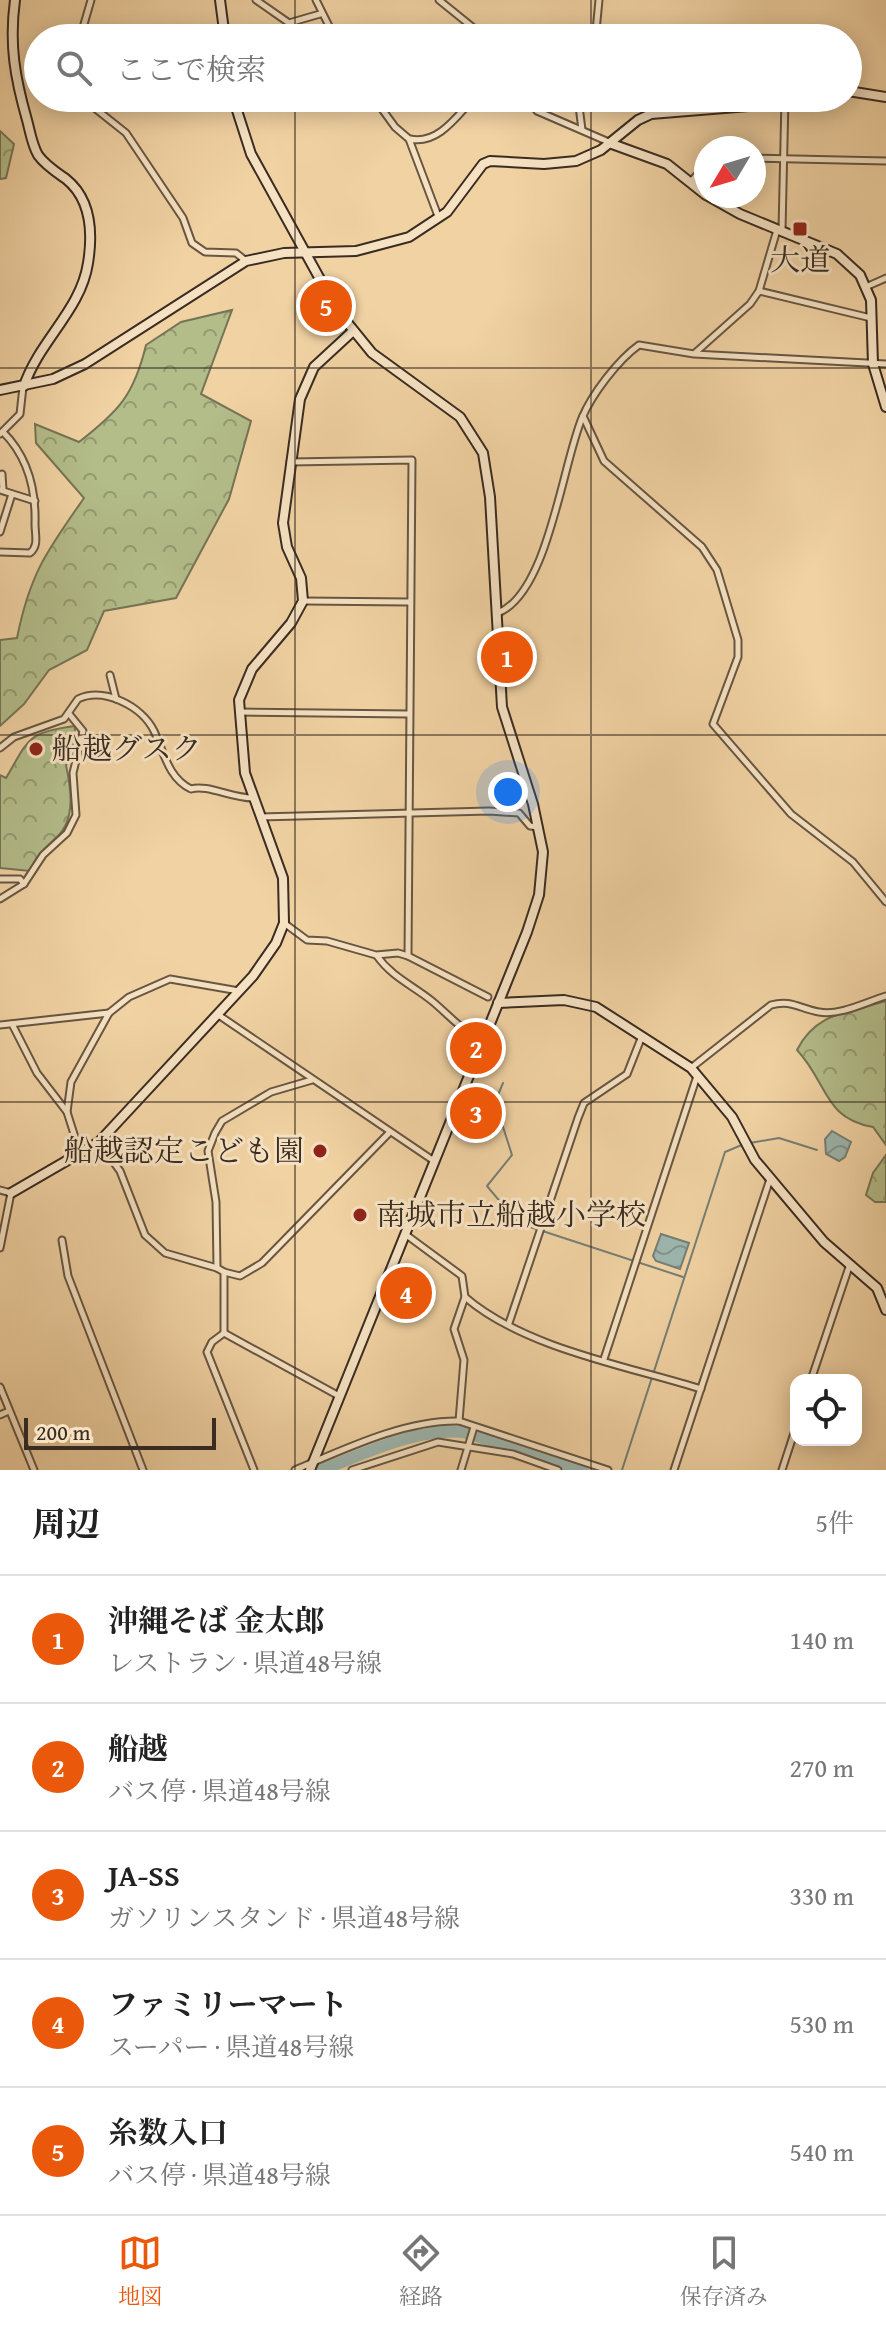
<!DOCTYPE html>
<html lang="ja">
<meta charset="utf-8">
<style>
body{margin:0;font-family:"Gentium Book Plus","Noto Serif JP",serif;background:#f2f2f2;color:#222}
.controls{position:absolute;right:24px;bottom:24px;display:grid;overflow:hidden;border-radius:16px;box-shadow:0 4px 20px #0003}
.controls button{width:72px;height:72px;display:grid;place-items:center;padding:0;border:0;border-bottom:2px solid #e0e0e0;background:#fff;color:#222;font:40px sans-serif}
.compass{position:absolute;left:694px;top:136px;width:72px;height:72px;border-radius:50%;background:#fff;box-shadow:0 4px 20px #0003;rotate:232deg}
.scale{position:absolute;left:24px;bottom:20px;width:192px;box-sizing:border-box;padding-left:8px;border:4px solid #392c21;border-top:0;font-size:22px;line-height:28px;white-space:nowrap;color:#392c21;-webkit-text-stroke:6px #f6e2c3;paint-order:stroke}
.you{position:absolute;left:508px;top:792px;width:28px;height:28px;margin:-20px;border:6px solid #fff;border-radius:50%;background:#1a73e8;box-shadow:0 0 0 12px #1a73e833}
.badge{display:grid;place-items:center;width:52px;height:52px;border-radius:50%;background:#ea580c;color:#fff;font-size:26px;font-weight:700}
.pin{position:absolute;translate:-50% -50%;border:4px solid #fff;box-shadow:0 2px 8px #0006}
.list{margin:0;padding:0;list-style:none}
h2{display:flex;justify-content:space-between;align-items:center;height:104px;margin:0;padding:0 32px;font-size:34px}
h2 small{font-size:26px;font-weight:400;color:#767676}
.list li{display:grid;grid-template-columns:52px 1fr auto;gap:24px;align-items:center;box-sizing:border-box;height:128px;padding:0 32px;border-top:2px solid #e0e0e0}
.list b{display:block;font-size:30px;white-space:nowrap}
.list p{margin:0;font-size:26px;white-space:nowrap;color:#767676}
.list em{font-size:26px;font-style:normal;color:#767676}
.icon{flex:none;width:44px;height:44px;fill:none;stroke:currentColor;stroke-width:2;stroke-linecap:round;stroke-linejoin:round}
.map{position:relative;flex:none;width:886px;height:1470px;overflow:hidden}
.search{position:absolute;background:#fff;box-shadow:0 4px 20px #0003;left:24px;right:24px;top:24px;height:88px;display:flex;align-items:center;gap:20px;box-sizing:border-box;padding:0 28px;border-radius:44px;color:#767676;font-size:30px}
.sheet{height:744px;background:#fff}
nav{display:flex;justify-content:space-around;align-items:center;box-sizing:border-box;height:112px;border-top:2px solid #e0e0e0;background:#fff;font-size:22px;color:#767676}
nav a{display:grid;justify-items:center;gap:4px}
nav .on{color:#ea580c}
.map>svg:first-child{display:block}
.forest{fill:url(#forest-crowns);stroke:#767456;stroke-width:2}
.water{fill:url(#water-waves);stroke:#757f76;stroke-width:2}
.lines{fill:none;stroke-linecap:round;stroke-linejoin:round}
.stream{stroke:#757f76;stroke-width:2}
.river{stroke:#9db6af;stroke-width:12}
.street-casing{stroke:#675642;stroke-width:9}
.secondary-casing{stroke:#392c21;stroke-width:12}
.street{stroke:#f6e2c3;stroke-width:5}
.secondary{stroke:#f6e2c3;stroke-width:8}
.grid{fill:none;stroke:#392c21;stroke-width:2;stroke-opacity:0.55}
.poi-dot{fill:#8f2418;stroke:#f6e2c3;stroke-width:3}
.labels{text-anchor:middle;stroke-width:6;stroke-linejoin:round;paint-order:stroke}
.poi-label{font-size:30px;fill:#392c21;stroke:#f6e2c3;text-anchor:start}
</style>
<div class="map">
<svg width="886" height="1470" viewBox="0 0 886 1470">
<defs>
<pattern id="forest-crowns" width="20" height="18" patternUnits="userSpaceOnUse" patternTransform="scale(2)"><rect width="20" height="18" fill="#b3bd8a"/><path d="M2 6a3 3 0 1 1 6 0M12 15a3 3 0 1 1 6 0" fill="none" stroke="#939a70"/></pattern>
<pattern id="water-waves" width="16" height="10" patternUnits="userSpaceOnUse" patternTransform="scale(2)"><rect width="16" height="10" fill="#9db6af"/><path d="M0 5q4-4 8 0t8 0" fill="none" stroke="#81948e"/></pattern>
</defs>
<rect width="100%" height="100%" fill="#f1d2a3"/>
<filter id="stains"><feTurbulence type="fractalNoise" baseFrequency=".0025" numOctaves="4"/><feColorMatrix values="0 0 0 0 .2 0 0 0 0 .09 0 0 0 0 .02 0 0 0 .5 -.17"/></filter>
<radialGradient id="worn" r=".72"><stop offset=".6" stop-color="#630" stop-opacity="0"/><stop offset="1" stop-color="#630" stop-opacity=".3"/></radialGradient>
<g class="forest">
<polygon points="0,131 14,144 6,178 0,179"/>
<path d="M 232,310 L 201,394 L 251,421 L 229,499 L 176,598 L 104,611 L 87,650 L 49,670 L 24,704 L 0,726 L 0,640 L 17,638 C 30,573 47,551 84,498 L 36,443 L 35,424 L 79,442 C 119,411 134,395 146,345 L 181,322 Z"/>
<path d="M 75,726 L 74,753 L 66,765 C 71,788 76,819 57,837 C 44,849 37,855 30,871 L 0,868 L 0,775 L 6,778 C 29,739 27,732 75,726 Z"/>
<path d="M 886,1001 L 886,1145 L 873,1127 C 823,1118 828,1083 797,1050 C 816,1012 848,1013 886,1001 Z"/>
<polygon points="886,1155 886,1202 875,1202 866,1195 873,1173"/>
</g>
<g class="water">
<polygon points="832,1131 851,1142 845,1157 839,1161 826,1154 825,1139"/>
<polygon points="661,1234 689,1243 680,1269 656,1261 653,1256"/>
</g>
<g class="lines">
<g class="stream">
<polyline points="503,1083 495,1102 512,1155 487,1186 518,1223 683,1277"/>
<polyline points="750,1143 779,1138 817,1150"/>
<polyline points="622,1470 725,1152 744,1144"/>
</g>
<path class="river" d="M 321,1470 C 367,1453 415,1428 464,1432 L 583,1470"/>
<g class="street-casing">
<g id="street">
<polyline points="256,0 289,23 320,14"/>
<polyline points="316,0 335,38"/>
<polyline points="439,0 486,38"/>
<polyline points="80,38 91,0"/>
<polyline points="590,38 596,31 599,0"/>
<polyline points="82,98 126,133 183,218 192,243 205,252 236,253 246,261"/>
<polyline points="374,98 395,127 409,139 438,216"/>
<polyline points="527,98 537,111 611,143"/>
<polyline points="578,98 582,130"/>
<path d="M 410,139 C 438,145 457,116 474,98"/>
<polyline points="754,158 886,161"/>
<polyline points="690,182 706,166"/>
<polyline points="782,230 785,98"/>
<polyline points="868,286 886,278"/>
<polyline points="759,291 871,318"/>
<polyline points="695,353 750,304 759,291 777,230"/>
<polyline points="583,416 604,461 702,547 717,570 738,640 738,657 713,724 791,814 853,862 886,902"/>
<polyline points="0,434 20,414 23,387"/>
<polyline points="290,462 412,460 408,956"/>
<polyline points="2,474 3,490"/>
<polyline points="0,490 35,501"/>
<polyline points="0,532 12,494"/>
<path d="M 0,552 L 30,553 C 39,546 35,535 35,524 C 36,490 28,457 3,432"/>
<polyline points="304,601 409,602"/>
<path d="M 498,613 C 548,593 562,466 582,418 C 592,394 618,360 639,345 L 694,354 L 886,364"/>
<polyline points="110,675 116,699"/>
<polyline points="240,712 408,714"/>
<path d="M 0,748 L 14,737 L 64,719 L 78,699 C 104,687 142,706 154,731 C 164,752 168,778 191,789 C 207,784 231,798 252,798"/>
<polyline points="260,817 489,811 519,813 530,826 539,827"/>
<polyline points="0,879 20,879 24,884"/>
<polyline points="0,899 24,884 43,855 67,833 76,815 73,773 83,731 70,715"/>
<polyline points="284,923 307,940 327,941 376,955 398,953 408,956 488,997"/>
<path d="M 377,956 C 392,977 412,985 432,1001 C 449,1015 462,1031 483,1041"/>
<polyline points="217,1014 434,1161"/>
<polyline points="12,1024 37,1073 67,1112 80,1153"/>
<polyline points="0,1025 109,1013"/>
<path d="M 691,1068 L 771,1005 C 791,999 800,1009 819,1012 C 840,1016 866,1002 886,996"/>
<polyline points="67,1112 71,1082 109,1013 129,997 170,979 239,991"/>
<polyline points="99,1142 120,1171 145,1235 165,1253 217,1268"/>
<polyline points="0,1190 11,1193 0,1248"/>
<polyline points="405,1234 462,1276 465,1297 454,1329 464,1360 459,1421"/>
<polyline points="62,1240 68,1276 143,1470"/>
<polyline points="224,1272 240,1276 262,1263 389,1133"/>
<path d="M 465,1297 C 524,1348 627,1366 701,1389"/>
<polyline points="509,1323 578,1118 584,1103 627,1074 642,1036"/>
<polyline points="224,1333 224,1272 217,1268 216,1202 208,1151 215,1133 222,1121 271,1092 312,1080"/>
<polyline points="224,1333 212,1342 207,1352 254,1470"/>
<polyline points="224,1333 339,1396"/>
<polyline points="604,1359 697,1076"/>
<polyline points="811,1380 850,1264"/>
<polyline points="0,1387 34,1470"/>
<polyline points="0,1415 9,1411"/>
<path d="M 295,1470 C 345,1449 404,1420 459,1421 L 608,1470"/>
<polyline points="352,1470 438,1442 513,1454 558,1470"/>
<polyline points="461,1470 474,1427"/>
<polyline points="674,1470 770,1179"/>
<polyline points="782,1470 796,1427"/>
</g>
</g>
<g class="secondary-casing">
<g id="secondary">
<path d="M 15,0 C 9,44 15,78 27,120 C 30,131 32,145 38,155 C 45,165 56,172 66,179 C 91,199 93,232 88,263 C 81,310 39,341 24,386"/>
<polyline points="220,0 225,38"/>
<polyline points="848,91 886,97"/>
<polyline points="233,98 251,154 337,310 372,353 460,417 483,453 490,497 502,707 533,804 543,852 539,895 527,932 310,1470"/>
<polyline points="612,144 667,164 706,195"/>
<polyline points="708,196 740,214 837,254 860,275 871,300 873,364 886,407"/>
<polyline points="0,390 53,379 85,364 246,261 284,253 356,251 409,237 447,212 483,164 490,161 544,164 576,161 601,150 638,120 651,114 749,106 784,98"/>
<polyline points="498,1003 564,1000 596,1007 691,1068 732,1117 755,1160 824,1242 877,1288 886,1310"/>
<polyline points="11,1193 99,1142 253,976 276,943 284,923 283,878 245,773 239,700 252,669 291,623 303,601 301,578 287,547 283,523 300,399 314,367 353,331"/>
</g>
</g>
<use href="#street" class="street"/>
<use href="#secondary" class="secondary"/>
</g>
<path class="grid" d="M 295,0 L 295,38M 591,0 L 591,38M 295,98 L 295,1470M 591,98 L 591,1470M 0,368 L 886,368M 0,735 L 886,735M 0,1102 L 886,1102"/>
<g class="poi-dot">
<rect x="792" y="221" width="16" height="16" rx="4"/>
<circle cx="36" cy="749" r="8"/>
<circle cx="320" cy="1151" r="8"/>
<circle cx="360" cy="1215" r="8"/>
</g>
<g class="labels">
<g class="poi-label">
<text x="800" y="270" text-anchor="middle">大道</text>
<text x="52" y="759">船越グスク</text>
<text x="304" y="1161" text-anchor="end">船越認定こども園</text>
<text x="376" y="1225">南城市立船越小学校</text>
</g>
</g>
<rect width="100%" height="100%" filter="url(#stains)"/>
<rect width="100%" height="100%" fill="url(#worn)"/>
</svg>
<div class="controls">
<button><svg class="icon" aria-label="locate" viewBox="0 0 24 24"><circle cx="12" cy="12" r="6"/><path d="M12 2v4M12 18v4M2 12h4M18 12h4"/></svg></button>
</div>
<svg class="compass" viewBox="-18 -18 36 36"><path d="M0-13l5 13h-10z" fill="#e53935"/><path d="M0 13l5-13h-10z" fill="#767676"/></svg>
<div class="scale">200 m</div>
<div class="you"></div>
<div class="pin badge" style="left:507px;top:657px">1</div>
<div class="pin badge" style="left:476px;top:1048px">2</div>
<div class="pin badge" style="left:476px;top:1113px">3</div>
<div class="pin badge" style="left:406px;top:1293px">4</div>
<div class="pin badge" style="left:326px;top:306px">5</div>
<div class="search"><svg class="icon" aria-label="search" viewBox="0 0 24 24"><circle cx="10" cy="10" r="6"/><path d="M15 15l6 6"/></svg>ここで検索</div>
</div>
<section class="sheet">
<h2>周辺<small>5件</small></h2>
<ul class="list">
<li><span class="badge">1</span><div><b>沖縄そば 金太郎</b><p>レストラン · 県道48号線</p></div><em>140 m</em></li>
<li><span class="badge">2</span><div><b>船越</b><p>バス停 · 県道48号線</p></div><em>270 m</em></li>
<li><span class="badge">3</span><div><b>JA-SS</b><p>ガソリンスタンド · 県道48号線</p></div><em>330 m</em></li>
<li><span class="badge">4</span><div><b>ファミリーマート</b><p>スーパー · 県道48号線</p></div><em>530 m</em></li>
<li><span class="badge">5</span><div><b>糸数入口</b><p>バス停 · 県道48号線</p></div><em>540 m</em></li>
</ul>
</section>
<nav>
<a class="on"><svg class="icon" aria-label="map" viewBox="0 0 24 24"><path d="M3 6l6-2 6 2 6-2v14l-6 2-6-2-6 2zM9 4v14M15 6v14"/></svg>地図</a>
<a><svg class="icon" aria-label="directions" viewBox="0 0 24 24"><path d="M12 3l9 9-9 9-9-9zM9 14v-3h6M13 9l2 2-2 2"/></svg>経路</a>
<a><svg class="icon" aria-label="saved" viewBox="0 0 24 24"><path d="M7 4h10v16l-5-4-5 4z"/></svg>保存済み</a>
</nav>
